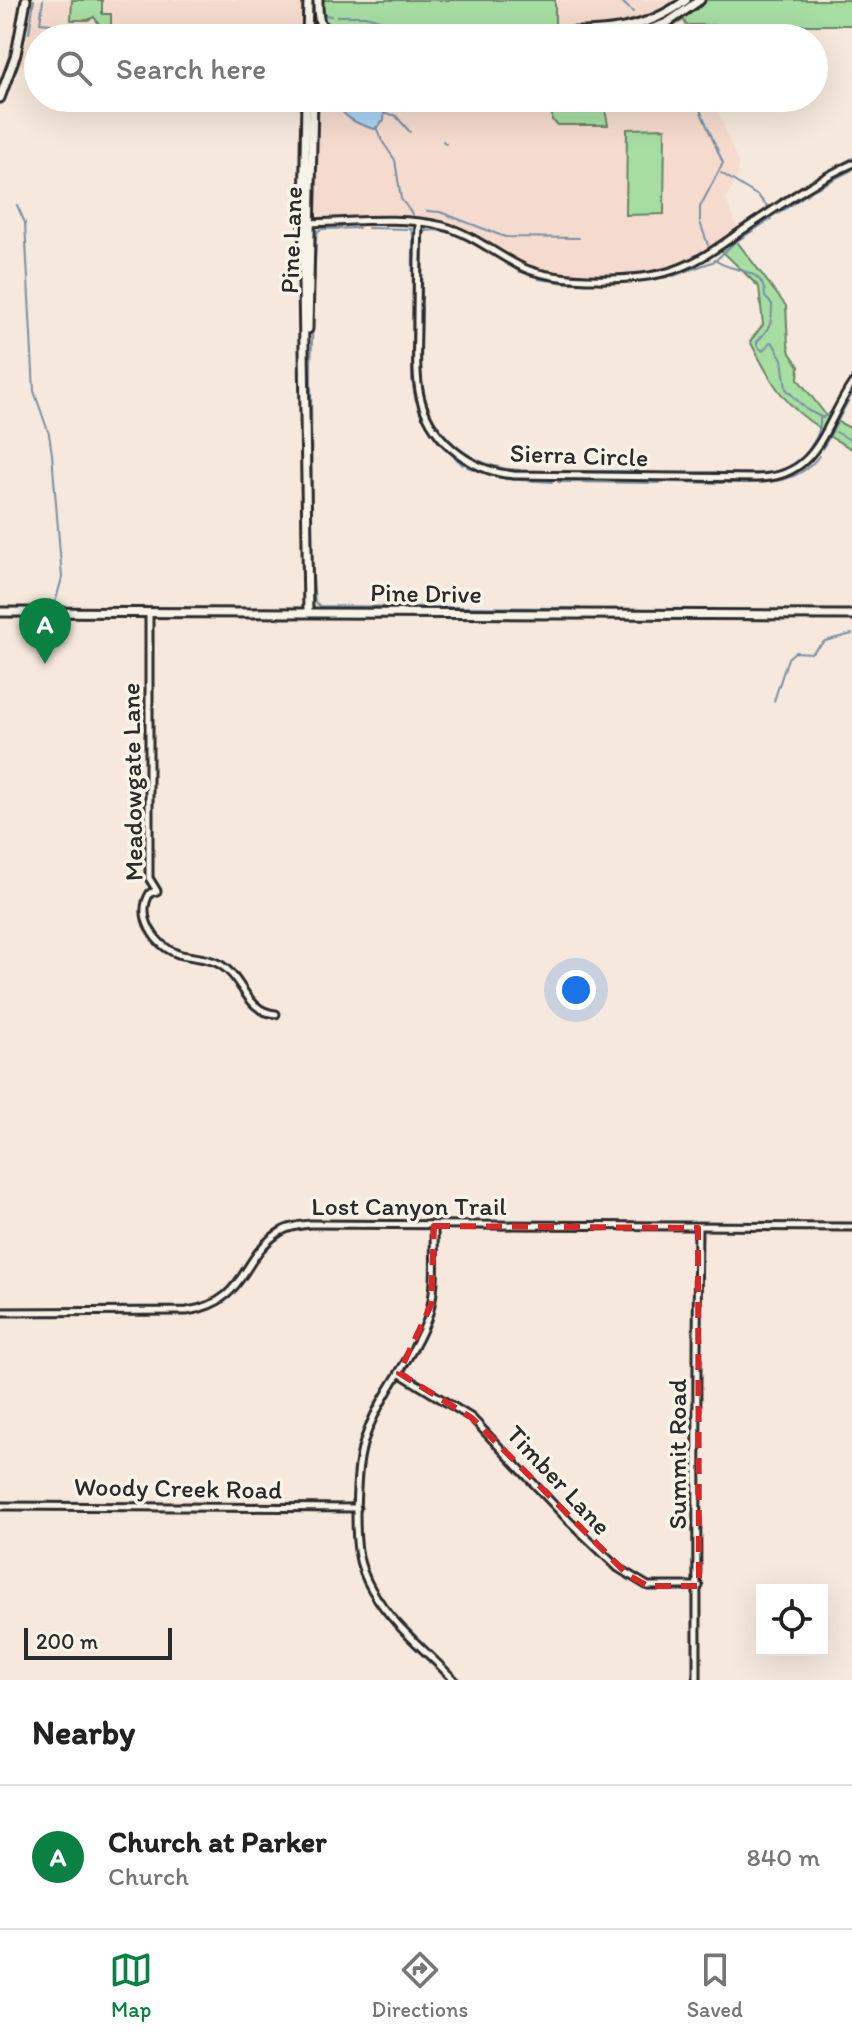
<!DOCTYPE html>
<style>
body{margin:0;font-family:Itim,sans-serif;background:#f2f2f2;color:#222}
.controls{position:absolute;right:24px;bottom:24px;display:grid;overflow:hidden;border-radius:0px;box-shadow:0 8px 32px #0002}
.controls button{width:72px;height:72px;display:grid;place-items:center;padding:0;border:0;border-bottom:2px solid #e0e0e0;background:#fff;color:#222;font:40px sans-serif}
.scale{position:absolute;left:24px;bottom:20px;width:148px;box-sizing:border-box;padding-left:8px;border:4px solid #2b2b2b;border-top:0;font-size:22px;line-height:28px;white-space:nowrap;color:#2b2b2b;-webkit-text-stroke:6px #f7f3e8;paint-order:stroke}
.you{position:absolute;left:576px;top:990px;width:28px;height:28px;margin:-20px;border:6px solid #fff;border-radius:50%;background:#1a73e8;box-shadow:0 0 0 12px #1a73e833}
.badge{display:grid;place-items:center;width:52px;height:52px;border-radius:50%;background:#0b8043;color:#fff;font-size:26px;font-weight:700}
.pin{position:absolute;translate:-50% -66px;filter:drop-shadow(0 2px 4px #0008)}
.pin::after{content:'';position:absolute;top:42px;width:28px;height:24px;background:inherit;clip-path:polygon(0 0,100% 0,50% 100%)}
.list{margin:0;padding:0;list-style:none}
h2{display:flex;justify-content:space-between;align-items:center;height:104px;margin:0;padding:0 32px;font-size:34px}
h2 small{font-size:26px;font-weight:400;color:#767676}
.list li{display:grid;grid-template-columns:52px 1fr auto;gap:24px;align-items:center;box-sizing:border-box;height:144px;padding:0 32px;border-top:2px solid #e0e0e0}
.list b{display:block;font-size:30px;white-space:nowrap}
.list p{margin:0;font-size:26px;white-space:nowrap;color:#767676}
.list em{font-size:26px;font-style:normal;color:#767676}
.icon{flex:none;width:44px;height:44px;fill:none;stroke:currentColor;stroke-width:2;stroke-linecap:round;stroke-linejoin:round}
.map{position:relative;flex:none;width:852px;height:1680px;overflow:hidden}
.search{position:absolute;background:#fff;box-shadow:0 8px 32px #0002;left:24px;right:24px;top:24px;height:88px;display:flex;align-items:center;gap:20px;box-sizing:border-box;padding:0 28px;border-radius:44px;color:#767676;font-size:30px}
.sheet{height:248px;background:#fff}
nav{display:flex;justify-content:space-around;align-items:center;box-sizing:border-box;height:112px;border-top:2px solid #e0e0e0;background:#fff;font-size:22px;color:#767676}
nav a{display:grid;justify-items:center;gap:4px}
nav .on{color:#0b8043}
.map>svg:first-child{display:block}
.built{fill:#f5dbcd}
.green{fill:#a6dda1;stroke:#688466;stroke-width:2}
.water{fill:#abd4f6;stroke:#7890a5;stroke-width:2}
.lines{fill:none;stroke-linecap:round;stroke-linejoin:round}
.stream{stroke:#7890a5;stroke-width:2}
.street-casing{stroke:#2b2b2b;stroke-width:11}
.secondary-casing{stroke:#2b2b2b;stroke-width:13}
.street{stroke:#f7f3e8;stroke-width:5}
.secondary{stroke:#f7f3e8;stroke-width:7}
.marked{fill:none;stroke:#d62828;stroke-width:6;stroke-dasharray:16 10;stroke-linejoin:round}
.labels{text-anchor:middle;stroke-width:7;stroke-linejoin:round;paint-order:stroke}
.street-label{font-size:26px;fill:#2b2b2b;stroke:#f7f3e8}
</style>
<div class="map">
<svg width="852" height="1680" viewBox="0 0 852 1680">
<rect width="100%" height="100%" fill="#f6e8dc"/>
<filter id="ink" filterUnits="userSpaceOnUse"><feTurbulence type="fractalNoise" baseFrequency=".0125" numOctaves="2"/><feDisplacementMap in="SourceGraphic" scale="16" xChannelSelector="R" yChannelSelector="G"/><feConvolveMatrix kernelMatrix="1 2 1 2 8 2 1 2 1" color-interpolation-filters="sRGB"/></filter>
<g filter="url(#ink)">
<g class="built">
<polygon points="30,0 302,0 303,38 38,38 38,65 17,65 21,51 26,47"/>
<polygon points="320,0 681,0 664,11 662,9 646,17 646,19 603,29 386,28 336,30"/>
<polygon points="317,98 713,98 738,164 737,177 726,199 738,230 686,262 663,270 566,275 550,273 523,264 470,233 449,225 421,220 323,219 315,209"/>
</g>
<g class="green">
<polygon points="72,0 102,0 102,14 111,14 111,30 101,27 94,17 88,20 71,20"/>
<polygon points="320,0 555,0 555,29 386,28 334,30 323,24"/>
<polygon points="704,0 852,0 852,25 686,25 684,20 657,35 640,38 677,21"/>
<polygon points="553,98 603,98 608,125 558,125 552,120 552,113 549,111"/>
<polygon points="665,128 664,214 626,215 627,129"/>
<path d="M 735,239 L 786,306 L 788,344 L 790,353 L 799,366 L 798,379 L 829,419 L 823,430 C 784,407 770,380 750,341 L 763,325 L 759,287 L 720,249 Z"/>
<polygon points="835,420 852,429 852,449 827,435"/>
</g>
<path class="water" d="M 332,98 L 379,98 L 385,107 L 384,120 L 375,129 C 354,124 343,116 332,98 Z"/>
<g class="lines">
<g class="stream">
<polyline points="43,0 40,23 51,24 65,38"/>
<polyline points="620,0 633,12"/>
<polyline points="325,15 331,16"/>
<polyline points="337,16 365,16 380,20"/>
<polyline points="203,28 215,33"/>
<polyline points="29,33 34,0"/>
<polyline points="672,36 675,38"/>
<polyline points="695,98 723,163 700,207 700,222 708,245"/>
<polyline points="430,108 433,108"/>
<polyline points="385,109 424,108"/>
<polyline points="384,114 395,115 410,132"/>
<polyline points="376,127 382,141 395,160 401,199 413,215"/>
<polyline points="443,141 446,144"/>
<polyline points="721,173 758,196 768,207"/>
<polyline points="780,199 852,158"/>
<polyline points="17,205 25,223 34,391 49,434 52,454 62,578 55,603"/>
<polyline points="427,211 440,212 505,237 579,238"/>
<polyline points="778,214 813,190 852,170"/>
<polyline points="368,228 412,229"/>
<polyline points="411,230 413,235 412,380 415,398 422,418"/>
<path d="M 426,231 C 458,225 493,257 520,272"/>
<path d="M 715,260 C 732,274 765,265 765,297 L 772,304 C 772,326 770,327 757,342 L 757,346 L 763,351 L 770,342 L 773,343 L 782,359 L 786,389 L 807,410 L 823,418"/>
<polyline points="673,276 715,261 734,243 771,219"/>
<polyline points="538,279 566,283 611,282"/>
<polyline points="637,281 668,277"/>
<polyline points="619,282 629,281"/>
<polyline points="422,299 423,234 426,230"/>
<path d="M 422,307 C 422,333 418,362 423,388 C 431,436 472,468 520,470"/>
<polyline points="823,417 830,413 852,377"/>
<polyline points="426,424 439,443 463,465"/>
<polyline points="836,432 852,441"/>
<path d="M 822,449 C 834,431 841,413 852,394"/>
<polyline points="467,467 501,478"/>
<polyline points="558,471 637,471"/>
<polyline points="665,473 716,472"/>
<path d="M 723,473 C 756,474 792,478 811,446 C 818,436 821,428 820,416"/>
<polyline points="505,479 552,482"/>
<polyline points="558,482 660,483"/>
<polyline points="666,482 723,483"/>
<path d="M 728,483 C 761,483 797,486 819,456"/>
<polyline points="312,571 311,365 316,238 318,231 322,229 359,228"/>
<polyline points="313,578 315,602 320,606 580,608"/>
<polyline points="774,701 788,658 795,652 811,653 825,641 852,634"/>
</g>
<g class="street-casing">
<g id="street">
<path d="M 309,223 C 352,222 401,216 443,226 C 473,234 496,255 524,268 C 558,283 638,282 674,270 C 699,262 721,245 743,230 C 778,207 813,181 852,164"/>
<path d="M 419,223 C 418,256 417,289 417,322 C 417,345 415,369 419,391 C 427,437 468,471 514,475 L 757,478 C 818,478 824,425 852,384"/>
<path d="M 149,613 L 149,878 L 157,891 L 150,893 C 136,916 154,945 178,954 C 192,958 208,957 221,965 C 243,978 246,1012 276,1014"/>
<path d="M 434,1226 C 434,1256 437,1288 428,1317 C 414,1357 383,1390 368,1430 C 357,1456 357,1486 356,1514 C 356,1542 357,1565 372,1590 C 393,1626 426,1650 454,1680"/>
<path d="M 0,1312 L 187,1311 C 248,1302 240,1257 280,1232 C 289,1226 301,1225 311,1224 L 852,1227"/>
<polyline points="399,1373 472,1418 569,1521 618,1568 648,1586 699,1586"/>
<polyline points="0,1506 357,1508"/>
<path d="M 697,1680 C 697,1529 696,1379 698,1228"/>
</g>
</g>
<g class="secondary-casing">
<g id="secondary">
<path d="M 318,0 C 318,17 317,32 338,32"/>
<path d="M 307,37 L 386,34 L 543,35 L 551,32 C 601,33 644,32 686,0"/>
<polyline points="307,38 308,0"/>
<polyline points="627,38 667,23 700,0"/>
<polyline points="0,98 16,54 26,0"/>
<polyline points="306,98 303,283 308,612"/>
<polyline points="308,329 313,98"/>
<polyline points="0,612 852,615"/>
</g>
</g>
<use href="#street" class="street"/>
<use href="#secondary" class="secondary"/>
</g>
</g>
<path class="marked" d="M 434,1226 L 698,1228 L 699,1586 L 648,1586 L 628,1575 L 472,1418 L 399,1373 L 431,1305 Z"/>
<g class="labels">
<g class="street-label">
<text transform="translate(291 240) rotate(-88)" y="9">Pine Lane</text>
<text transform="translate(579 455) rotate(2)" y="9">Sierra Circle</text>
<text transform="translate(426 593) rotate(1)" y="9">Pine Drive</text>
<text transform="translate(132 782) rotate(-91)" y="9">Meadowgate Lane</text>
<text x="409" y="1215">Lost Canyon Trail</text>
<text transform="translate(677 1454) rotate(-90)" y="9">Summit Road</text>
<text transform="translate(559 1480) rotate(47)" y="9">Timber Lane</text>
<text transform="translate(178 1488) rotate(1)" y="9">Woody Creek Road</text>
</g>
</g>
</svg>
<div class="controls">
<button><svg class="icon" aria-label="locate" viewBox="0 0 24 24"><circle cx="12" cy="12" r="6"/><path d="M12 2v4M12 18v4M2 12h4M18 12h4"/></svg></button>
</div>
<div class="scale">200 m</div>
<div class="you"></div>
<div class="pin badge" style="left:45px;top:664px">A</div>
<div class="search"><svg class="icon" aria-label="search" viewBox="0 0 24 24"><circle cx="10" cy="10" r="6"/><path d="M15 15l6 6"/></svg>Search here</div>
</div>
<section class="sheet">
<h2>Nearby<small></small></h2>
<ul class="list">
<li><span class="badge">A</span><div><b>Church at Parker</b><p>Church</p></div><em>840 m</em></li>
</ul>
</section>
<nav>
<a class="on"><svg class="icon" aria-label="map" viewBox="0 0 24 24"><path d="M3 6l6-2 6 2 6-2v14l-6 2-6-2-6 2zM9 4v14M15 6v14"/></svg>Map</a>
<a><svg class="icon" aria-label="directions" viewBox="0 0 24 24"><path d="M12 3l9 9-9 9-9-9zM9 14v-3h6M13 9l2 2-2 2"/></svg>Directions</a>
<a><svg class="icon" aria-label="saved" viewBox="0 0 24 24"><path d="M7 4h10v16l-5-4-5 4z"/></svg>Saved</a>
</nav>
